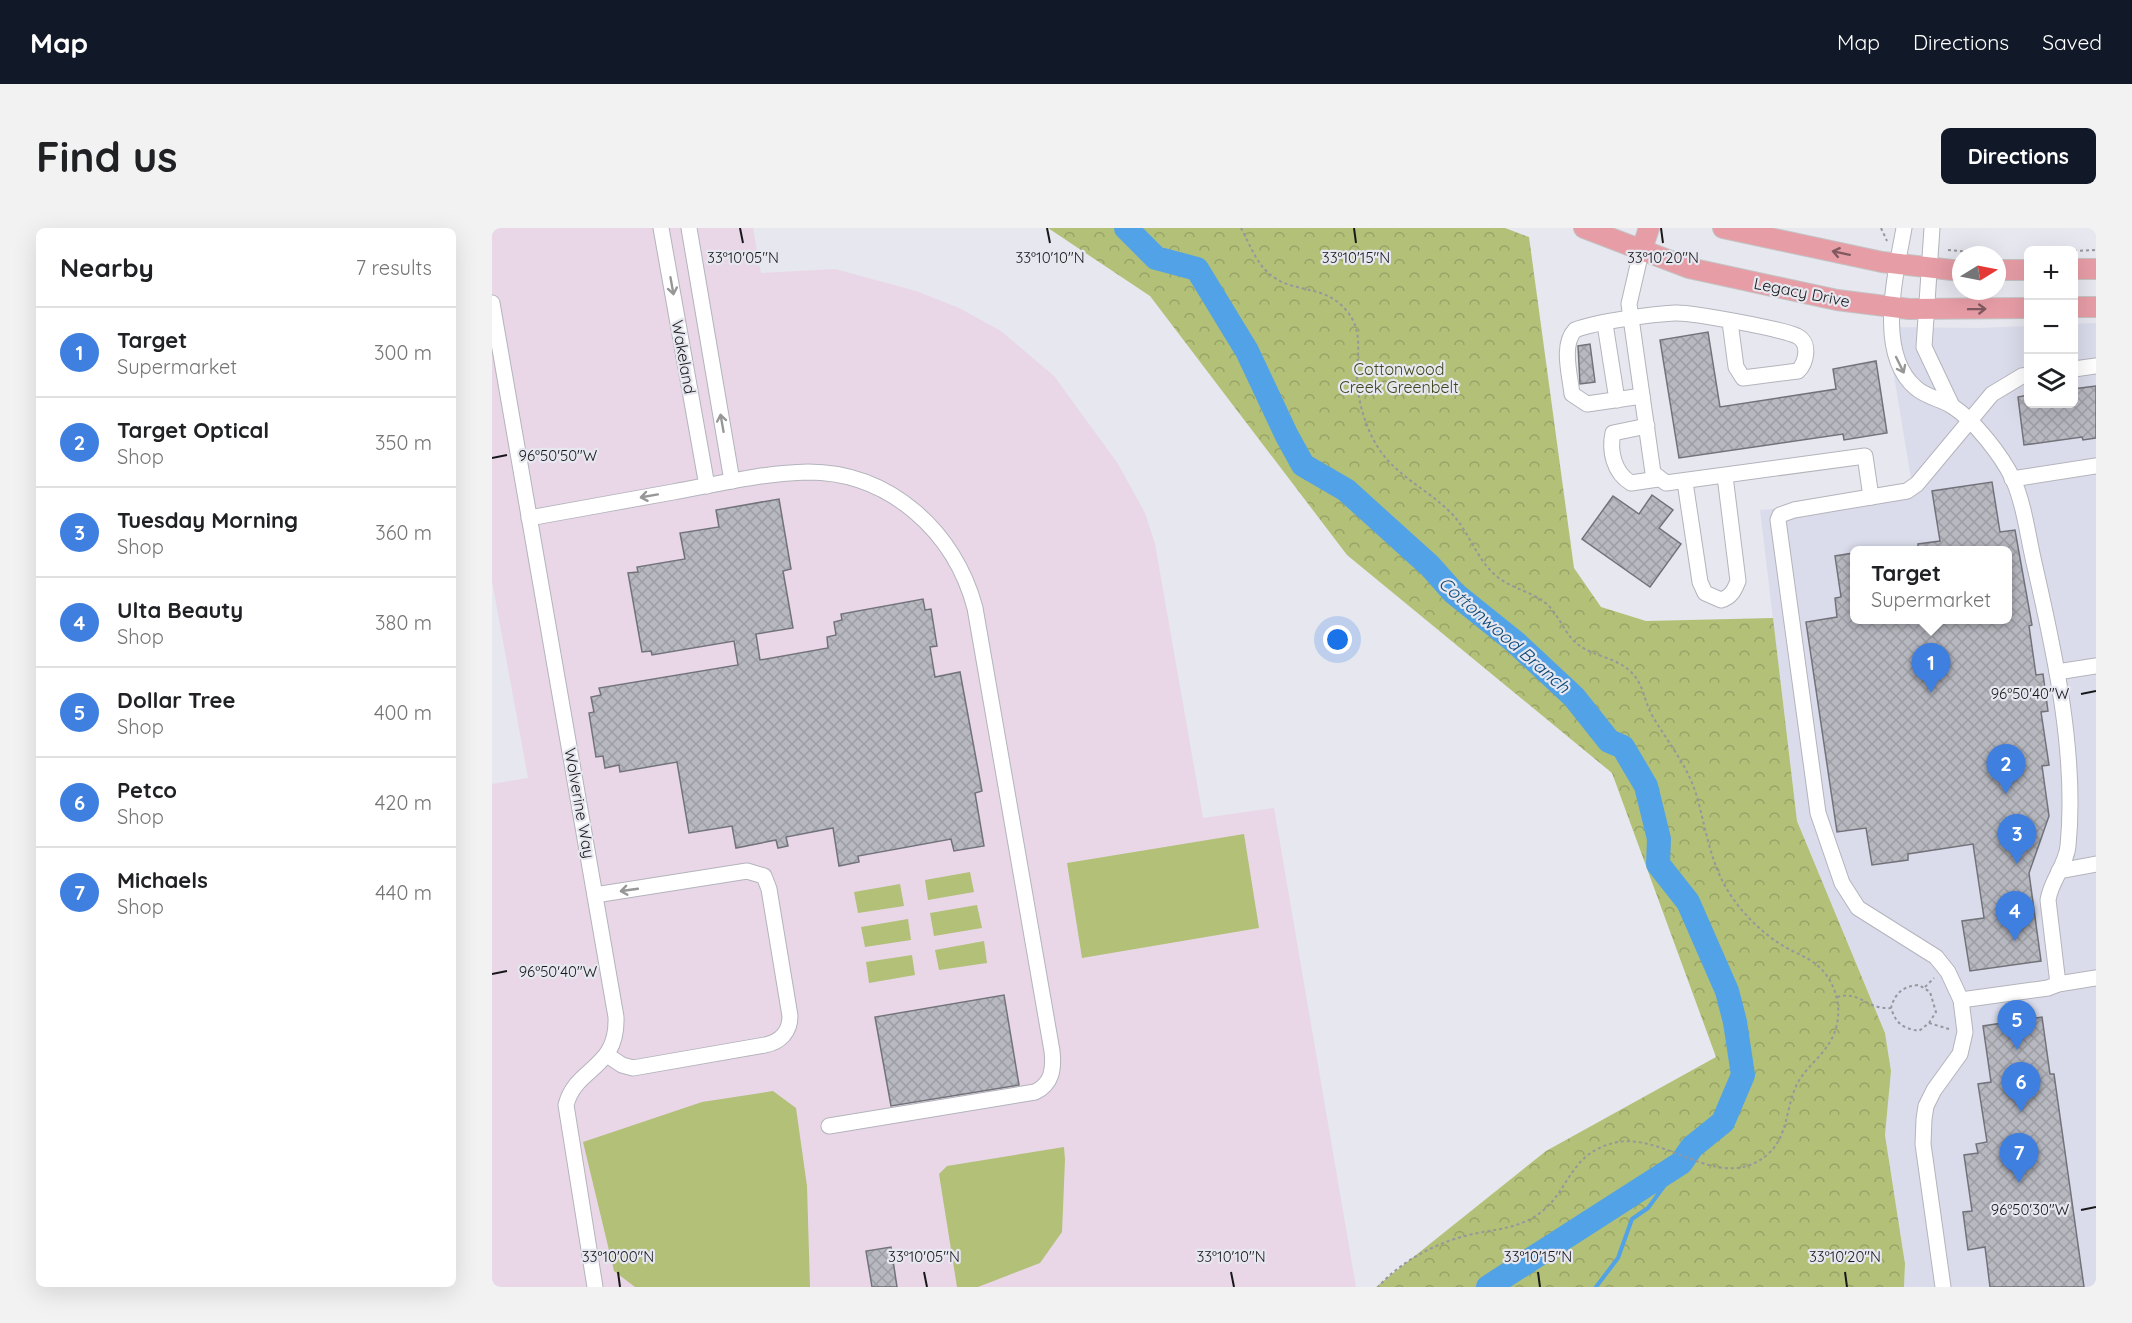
<!DOCTYPE html>
<meta charset="utf-8">
<style>
body{margin:0;font-family:Quicksand,sans-serif;background:#f2f2f2;color:#202124}
.controls{position:absolute;right:18px;top:18px;display:grid;overflow:hidden;border-radius:9px;box-shadow:0 6px 24px #0002}
.controls button{width:54px;height:54px;display:grid;place-items:center;padding:0;border:0;border-bottom:2px solid #e0e0e0;background:#fff;color:#202124;font:30px sans-serif}
.compass{position:absolute;left:1460px;top:18px;width:54px;height:54px;border-radius:50%;background:#fff;box-shadow:0 6px 24px #0002;rotate:80deg}
.you{position:absolute;left:846px;top:412px;width:21px;height:21px;margin:-15px;border:4px solid #fff;border-radius:50%;background:#1a73e8;box-shadow:0 0 0 9px #1a73e833}
.badge{display:grid;place-items:center;width:39px;height:39px;border-radius:50%;background:#111827;color:#fff;font-size:20px;font-weight:700}
.pin{position:absolute;translate:-50% -50px;filter:drop-shadow(0 2px 3px #0008)}
.pin::after{content:'';position:absolute;top:32px;width:21px;height:18px;background:inherit;clip-path:polygon(0 0,100% 0,50% 100%)}
.popup{position:absolute;left:1358px;top:318px;width:162px;height:78px;box-sizing:border-box;display:grid;place-content:center;border-radius:9px;background:#fff;filter:drop-shadow(0 2px 4px #0005);font-size:20px;white-space:nowrap;color:#757577}
.popup b{font-size:22px;color:#202124}
.popup::after{content:'';position:absolute;left:50%;top:100%;margin-left:-12px;border:12px solid transparent;border-top-color:#fff}
.list{margin:0;padding:0;list-style:none}
h2{display:flex;justify-content:space-between;align-items:center;height:78px;margin:0;padding:0 24px;font-size:26px}
h2 small{font-size:20px;font-weight:400;color:#757577}
.list li{display:grid;grid-template-columns:39px 1fr auto;gap:18px;align-items:center;box-sizing:border-box;height:90px;padding:0 24px;border-top:2px solid #e0e0e0}
.list b{display:block;font-size:22px;white-space:nowrap}
.list p{margin:0;font-size:20px;white-space:nowrap;color:#757577}
.list em{font-size:20px;font-style:normal;color:#757577}
.icon{flex:none;width:33px;height:33px;fill:none;stroke:currentColor;stroke-width:2;stroke-linecap:round;stroke-linejoin:round}
.map{position:relative;flex:none;width:1604px;height:1059px;overflow:hidden;border-radius:9px}
header{display:flex;align-items:center;gap:36px;box-sizing:border-box;height:84px;padding:0 30px;background:#111827;color:#fff}
header strong{font-size:28px}
nav{display:flex;gap:33px;margin-inline-start:auto;font-size:21px}
.intro{display:flex;align-items:center;justify-content:space-between;box-sizing:border-box;height:144px;padding:0 36px}
h1{margin:0;font-size:42px}
.button{padding:15px 27px;border-radius:9px;background:#111827;color:#fff;font-size:21px;font-weight:700}
main{display:flex;gap:36px;padding:0 36px}
aside{flex:1;background:#fff;border-radius:9px;box-shadow:0 6px 24px #0002}
.map>svg:first-child{display:block}
.built{fill:#dadceb;fill-rule:evenodd}
.education{fill:#e9d7e8}
.park{fill:url(#park-crowns)}
.pitch{fill:#b2c078}
.lines{fill:none;stroke-linecap:round;stroke-linejoin:round}
.stream{stroke:#52a2e8;stroke-width:4}
.river{stroke:#52a2e8;stroke-width:24}
.building{fill:url(#building-cross-hatch);stroke:#72737a;stroke-width:1.5}
.minor-casing{stroke:#b3b4bc;stroke-width:17}
.major-casing{stroke:#c3c3c4;stroke-width:22}
.path{stroke:#96979d;stroke-width:2;stroke-dasharray:3 3;stroke-linecap:butt}
.minor{stroke:#fff;stroke-width:15}
.major{stroke:#e79da6;stroke-width:20}
.oneway{stroke:#805a60}
.oneway2{stroke:#979798}
.ticks{fill:none;stroke:#18181b;stroke-width:2}
.labels{text-anchor:middle;stroke-width:4.5;stroke-linejoin:round;paint-order:stroke}
.street-label{font-size:16px;fill:#18181b;stroke:#e6e7ef}
.park-label{font-size:16px;fill:#3f461c;stroke:#e6e7ef}
.water-label{font-size:18px;font-style:italic;fill:#0e4976;stroke:#e6e7ef}
.ticks-label{font-size:15px;text-anchor:middle;fill:#18181b;stroke:#e6e7ef;stroke-width:4.5;stroke-linejoin:round;paint-order:stroke}
</style>
<header>
<strong>Map</strong>
<nav><a>Map</a><a>Directions</a><a>Saved</a></nav>
</header>
<div class="intro"><h1>Find us</h1><a class="button">Directions</a></div>
<main>
<aside>
<h2>Nearby<small>7 results</small></h2>
<ul class="list">
<li><span class="badge" style="background:#3f7fe0">1</span><div><b>Target</b><p>Supermarket</p></div><em>300 m</em></li>
<li><span class="badge" style="background:#3f7fe0">2</span><div><b>Target Optical</b><p>Shop</p></div><em>350 m</em></li>
<li><span class="badge" style="background:#3f7fe0">3</span><div><b>Tuesday Morning</b><p>Shop</p></div><em>360 m</em></li>
<li><span class="badge" style="background:#3f7fe0">4</span><div><b>Ulta Beauty</b><p>Shop</p></div><em>380 m</em></li>
<li><span class="badge" style="background:#3f7fe0">5</span><div><b>Dollar Tree</b><p>Shop</p></div><em>400 m</em></li>
<li><span class="badge" style="background:#3f7fe0">6</span><div><b>Petco</b><p>Shop</p></div><em>420 m</em></li>
<li><span class="badge" style="background:#3f7fe0">7</span><div><b>Michaels</b><p>Shop</p></div><em>440 m</em></li>
</ul>
</aside>
<div class="map">
<svg width="1604" height="1059" viewBox="0 0 1604 1059">
<defs>
<pattern id="park-crowns" width="20" height="18" patternUnits="userSpaceOnUse" patternTransform="scale(1.5)"><rect width="20" height="18" fill="#b2c078"/><path d="M2 6a3 3 0 1 1 6 0M12 15a3 3 0 1 1 6 0" fill="none" stroke="#98a467"/></pattern>
<pattern id="building-cross-hatch" width="8" height="8" patternUnits="userSpaceOnUse" patternTransform="scale(1.5)"><rect width="8" height="8" fill="#b7b8c0"/><path d="M0 0l8 8M0 8l8-8" fill="none" stroke="#9d9da4"/></pattern>
</defs>
<rect width="100%" height="100%" fill="#e6e7ef"/>
<path class="built" d="M 1604,95 L 1604,1059 L 1412,1059 L 1413,1036 L 1393,907 L 1399,843 L 1393,805 L 1305,593 L 1268,282 L 1422,269 L 1394,99 L 1486,100 L 1536,98 L 1536,176 L 1582,176 L 1582,96 ZM 1362,322 L 1516,322 L 1516,392 L 1362,392 Z"/>
<polygon class="education" points="0,0 261,0 269,45 343,41 424,63 467,80 509,103 562,148 626,236 653,285 663,316 711,590 782,580 864,1059 0,1059 0,556 36,550 0,353"/>
<polygon class="park" points="556,0 1013,0 1037,9 1082,340 1109,379 1154,393 1281,390 1305,593 1393,805 1399,843 1393,907 1413,1036 1412,1059 884,1059 1054,923 1224,829 1120,545 855,327 658,68"/>
<g class="pitch">
<polygon points="752,606 767,700 590,730 575,635"/>
<polygon points="478,644 482,664 436,672 433,652"/>
<polygon points="408,656 412,678 366,685 362,664"/>
<polygon points="485,677 490,700 442,708 438,685"/>
<polygon points="416,691 419,712 373,719 369,699"/>
<polygon points="492,713 495,735 447,742 443,722"/>
<polygon points="420,727 423,747 377,755 374,734"/>
<polygon points="281,863 304,880 315,958 318,1059 143,1059 122,1043 91,914 210,874"/>
<polygon points="572,919 573,932 570,1004 548,1035 486,1059 465,1059 447,946 455,938"/>
</g>
<g class="lines">
<polyline class="stream" points="1104,1059 1126,1030 1140,991 1156,980 1189,935"/>
<polyline class="river" points="634,0 664,30 705,41 755,123 795,208 811,237 854,262 938,338 962,365 1023,414 1082,469 1117,513 1131,519 1154,558 1167,611 1166,636 1196,674 1235,763 1243,794 1251,847 1231,894 1200,919 1189,935 996,1059"/>
</g>
<g class="building">
<polygon points="1216,104 1228,179 1344,161 1341,141 1384,133 1395,205 1352,212 1351,206 1187,230 1168,112"/>
<polygon points="1098,116 1103,154 1088,156 1086,118"/>
<polygon points="1604,158 1604,210 1591,212 1590,209 1532,217 1526,169 1536,167 1536,176 1581,176 1581,161"/>
<polygon points="1500,254 1508,304 1523,302 1540,397 1537,398 1544,447 1551,446 1556,483 1549,484 1557,537 1550,538 1557,588 1537,645 1549,733 1478,743 1470,693 1492,690 1481,616 1416,626 1416,632 1380,637 1374,600 1345,604 1314,394 1345,389 1343,370 1349,369 1343,328 1362,325 1362,392 1515,392 1515,322 1426,322 1426,316 1448,313 1440,263"/>
<polygon points="1160,267 1181,282 1167,300 1189,316 1158,359 1090,311 1121,268 1147,286"/>
<polygon points="287,271 299,341 291,343 301,400 264,406 268,432 336,420 335,409 344,407 342,394 350,392 349,386 431,371 433,382 439,381 445,418 438,419 443,449 468,444 490,563 483,565 492,618 462,623 459,611 366,628 367,634 347,638 341,600 294,609 296,618 286,620 284,612 244,620 240,598 197,605 185,534 128,544 127,537 113,540 111,528 104,529 97,485 102,484 99,469 109,467 107,460 246,437 242,413 160,427 159,423 150,424 136,345 146,344 145,339 193,331 188,305 227,299 224,282"/>
<polygon points="512,767 527,857 399,878 383,789"/>
<polygon points="1550,789 1558,846 1562,846 1592,1059 1498,1059 1493,1019 1476,1022 1471,984 1480,983 1472,927 1486,925 1484,916 1495,914 1486,856 1499,854 1491,798"/>
<polygon points="399,1019 405,1059 380,1059 374,1023"/>
</g>
<g class="lines">
<g class="minor-casing">
<g id="minor">
<polyline points="169,0 215,258"/>
<polyline points="197,0 240,253"/>
<path d="M 1412,0 C 1404,46 1383,125 1424,160 C 1434,169 1449,171 1460,178 C 1482,192 1510,228 1521,251 C 1533,279 1536,310 1543,339 C 1563,426 1585,528 1576,618 C 1574,638 1559,652 1556,672 L 1566,756"/>
<polyline points="1440,0 1432,119 1460,178"/>
<polyline points="1149,24 1137,76 1161,245 1174,255 1373,228 1379,269 1415,263 1425,256 1500,166 1530,148 1536,147"/>
<path d="M 0,75 L 124,789 C 126,842 84,838 74,877 L 103,1059"/>
<polyline points="1113,96 1125,172"/>
<polyline points="1582,141 1604,138"/>
<path d="M 1150,168 L 1095,176 L 1080,166 C 1078,147 1069,117 1083,102 C 1103,94 1160,86 1183,85 C 1199,84 1290,101 1305,108 C 1319,115 1314,135 1306,143 L 1251,150 L 1244,139 L 1238,94"/>
<path d="M 1155,198 L 1121,205 C 1117,223 1122,245 1139,255 L 1166,251"/>
<polyline points="1520,251 1604,238"/>
<path d="M 1193,254 L 1208,354 L 1213,365 L 1229,372 C 1239,369 1242,363 1246,353 L 1233,248"/>
<polyline points="1379,269 1302,282 1288,287 1286,292 1326,585 1350,655 1366,680 1444,729 1456,744 1469,772 1473,804 1468,826 1442,862 1434,878 1432,891 1431,916 1451,1059"/>
<path d="M 37,290 C 85,281 133,273 181,264 C 225,256 271,245 316,244 C 398,244 463,304 483,380 L 560,823 C 562,841 560,856 543,864 L 337,898"/>
<polyline points="1565,444 1604,438"/>
<polyline points="1567,643 1604,636"/>
<path d="M 103,667 L 255,643 L 272,648 L 277,661 L 298,788 C 298,804 288,814 273,817 L 141,840 L 130,837 L 115,827"/>
<polyline points="1469,772 1556,760 1566,756 1604,750"/>
</g>
</g>
<g class="major-casing">
<g id="major">
<polyline points="1092,0 1197,40 1345,72 1417,81 1536,80"/>
<polyline points="1231,0 1390,34 1469,43"/>
<polyline points="1149,24 1157,0"/>
<polyline points="1582,41 1604,41"/>
<polyline points="1505,42 1536,42"/>
<polyline points="1582,79 1604,79"/>
</g>
</g>
<g class="path">
<path d="M 749,0 C 758,17 765,37 780,48 C 804,66 832,56 854,82 C 873,104 864,129 865,154 C 867,178 875,204 889,224 C 908,250 936,262 958,284 C 976,301 983,328 1001,345 C 1015,359 1035,362 1051,373 C 1066,384 1070,401 1082,413 C 1098,429 1124,428 1140,445 C 1152,457 1152,474 1161,489 C 1177,516 1196,538 1205,569 C 1214,601 1218,634 1236,663 C 1249,684 1268,703 1288,716 C 1300,724 1314,728 1325,737 C 1346,755 1353,787 1339,812 C 1331,827 1317,837 1308,851 C 1293,874 1298,907 1276,926 C 1229,967 1177,906 1126,914 C 1074,924 1079,967 1042,989 C 1023,1000 1007,1001 986,1005 C 949,1012 911,1031 886,1059"/>
<polyline points="1389,0 1395,13"/>
<polyline points="1456,22 1501,26"/>
<polyline points="1582,23 1604,22"/>
<polyline points="1433,759 1442,750"/>
<path d="M 1345,769 C 1368,762 1374,782 1399,780 C 1404,796 1411,800 1427,803 L 1437,795 L 1444,784 L 1438,764 L 1427,757 C 1411,758 1403,765 1399,780"/>
<polyline points="1437,795 1457,801"/>
</g>
<use href="#minor" class="minor"/>
<use href="#major" class="major"/>
</g>
<defs><path id="oneway-shaft" d="M-6 0H5M1.5-3L5.5 0L1.5 3" fill="none" stroke-width="1.6" stroke-linecap="round" stroke-linejoin="round" transform="scale(1.5)"/></defs>
<g class="oneway">
<use href="#oneway-shaft" transform="translate(1349 25) rotate(-168)"/>
<use href="#oneway-shaft" transform="translate(1485 81) rotate(-1)"/>
</g>
<g class="oneway2">
<use href="#oneway-shaft" transform="translate(180 58) rotate(80)"/>
<use href="#oneway-shaft" transform="translate(1408 137) rotate(64)"/>
<use href="#oneway-shaft" transform="translate(230 195) rotate(-100)"/>
<use href="#oneway-shaft" transform="translate(157 268) rotate(170)"/>
<use href="#oneway-shaft" transform="translate(137 662) rotate(172)"/>
</g>
<path class="ticks" d="M 248,0 L 251,15M 555,0 L 558,15M 862,0 L 864,15M 1169,0 L 1171,15M 0,230 L 15,227M 1589,466 L 1604,463M 0,746 L 15,743M 1589,982 L 1604,979M 126,1044 L 128,1059M 432,1044 L 435,1059M 739,1044 L 742,1059M 1046,1044 L 1048,1059M 1353,1044 L 1355,1059"/>
<g class="labels">
<g class="street-label">
<text transform="translate(1310 64) rotate(11)" y="6">Legacy Drive</text>
<text transform="translate(192 129) rotate(80)" y="6">Wakeland</text>
<text transform="translate(88 575) rotate(80)" y="6">Wolverine Way</text>
</g>
<g class="park-label">
<text x="907" y="147">Cottonwood<tspan x="907" dy="18">Creek Greenbelt</tspan></text>
</g>
<g class="water-label">
<text transform="translate(1012 407) rotate(41)" y="6">Cottonwood Branch</text>
</g>
</g>
<g class="ticks-label">
<text x="251" y="35">33°10'05"N</text>
<text x="558" y="35">33°10'10"N</text>
<text x="864" y="35">33°10'15"N</text>
<text x="1171" y="35">33°10'20"N</text>
<text x="66" y="233">96°50'50"W</text>
<text x="1538" y="471">96°50'40"W</text>
<text x="66" y="749">96°50'40"W</text>
<text x="1538" y="987">96°50'30"W</text>
<text x="126" y="1034">33°10'00"N</text>
<text x="432" y="1034">33°10'05"N</text>
<text x="739" y="1034">33°10'10"N</text>
<text x="1046" y="1034">33°10'15"N</text>
<text x="1353" y="1034">33°10'20"N</text>
</g>
</svg>
<div class="controls">
<button>+</button>
<button>−</button>
<button><svg class="icon" aria-label="layers" viewBox="0 0 24 24"><path d="M12 4l9 5-9 5-9-5zM3 14l9 5 9-5"/></svg></button>
</div>
<svg class="compass" viewBox="-18 -18 36 36"><path d="M0-13l5 13h-10z" fill="#e53935"/><path d="M0 13l5-13h-10z" fill="#757577"/></svg>
<div class="you"></div>
<div class="pin badge" style="left:1439px;top:465px;background:#3f7fe0">1</div>
<div class="popup"><b>Target</b>Supermarket</div>
<div class="pin badge" style="left:1514px;top:566px;background:#3f7fe0">2</div>
<div class="pin badge" style="left:1525px;top:636px;background:#3f7fe0">3</div>
<div class="pin badge" style="left:1523px;top:713px;background:#3f7fe0">4</div>
<div class="pin badge" style="left:1525px;top:822px;background:#3f7fe0">5</div>
<div class="pin badge" style="left:1529px;top:884px;background:#3f7fe0">6</div>
<div class="pin badge" style="left:1527px;top:955px;background:#3f7fe0">7</div>
</div>
</main>
